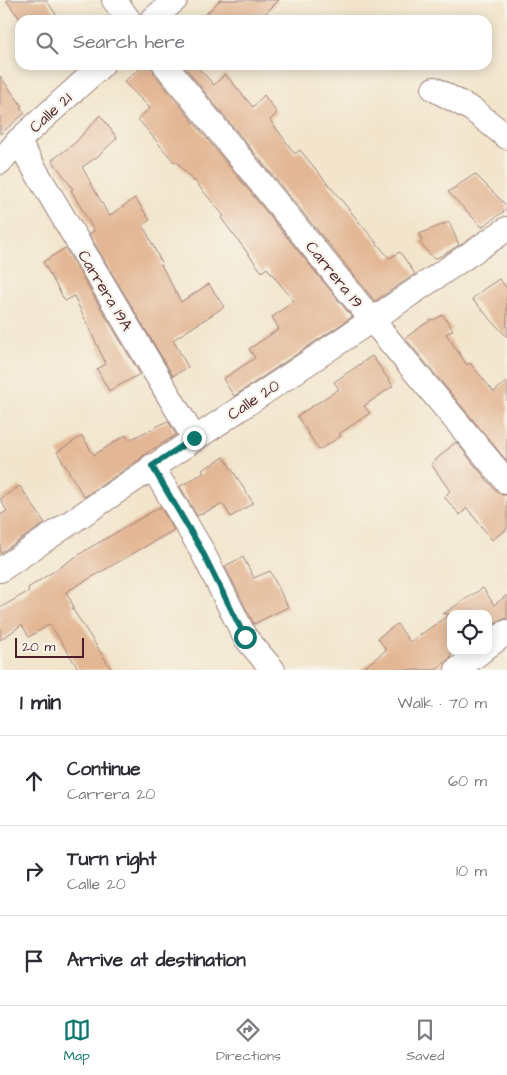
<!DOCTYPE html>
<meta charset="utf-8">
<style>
body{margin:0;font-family:"Architects Daughter",sans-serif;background:#f7f7f7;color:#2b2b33}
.controls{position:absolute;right:15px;bottom:15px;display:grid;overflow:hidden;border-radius:10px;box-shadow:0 2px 12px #0003}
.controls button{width:45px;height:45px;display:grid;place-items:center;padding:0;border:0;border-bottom:1px solid #e1e1e2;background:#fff;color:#2b2b33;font:25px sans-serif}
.scale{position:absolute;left:15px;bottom:12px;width:69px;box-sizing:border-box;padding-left:5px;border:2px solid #4a1f2b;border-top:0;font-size:14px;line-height:18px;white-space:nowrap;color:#4a1f2b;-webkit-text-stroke:4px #f7f3e8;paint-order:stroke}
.stop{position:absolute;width:15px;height:15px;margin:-11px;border:4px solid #0f766e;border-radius:50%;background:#fff}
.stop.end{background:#0f766e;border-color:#fff;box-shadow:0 1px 5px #0008}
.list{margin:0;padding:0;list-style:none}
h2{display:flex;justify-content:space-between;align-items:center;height:65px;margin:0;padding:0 20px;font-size:21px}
h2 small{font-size:16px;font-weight:400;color:#7c7c81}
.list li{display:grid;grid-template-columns:32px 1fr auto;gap:15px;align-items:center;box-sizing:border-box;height:90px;padding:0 20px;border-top:1px solid #e1e1e2}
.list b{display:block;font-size:19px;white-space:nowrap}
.list p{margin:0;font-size:16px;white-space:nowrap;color:#7c7c81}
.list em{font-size:16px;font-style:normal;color:#7c7c81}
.icon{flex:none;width:28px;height:28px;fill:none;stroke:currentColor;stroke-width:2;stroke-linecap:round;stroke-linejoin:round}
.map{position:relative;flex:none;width:507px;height:670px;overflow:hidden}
.search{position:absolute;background:#fff;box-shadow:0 2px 12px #0003;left:15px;right:15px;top:15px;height:55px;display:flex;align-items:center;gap:12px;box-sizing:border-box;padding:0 18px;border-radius:15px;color:#7c7c81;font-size:19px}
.sheet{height:335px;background:#fff}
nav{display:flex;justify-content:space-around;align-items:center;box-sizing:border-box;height:70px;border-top:1px solid #e1e1e2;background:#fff;font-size:14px;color:#7c7c81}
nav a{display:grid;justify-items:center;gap:2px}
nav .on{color:#0f766e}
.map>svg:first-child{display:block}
.building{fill:#e3b795}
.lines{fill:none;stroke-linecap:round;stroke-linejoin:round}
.minor-casing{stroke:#9e827c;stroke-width:26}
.minor{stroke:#fff;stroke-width:24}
.route{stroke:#0f766e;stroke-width:6}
.labels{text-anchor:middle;stroke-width:4.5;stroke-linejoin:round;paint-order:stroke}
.street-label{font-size:16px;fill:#4a1f2b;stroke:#f7f3e8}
</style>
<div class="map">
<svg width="507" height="670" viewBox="0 0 507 670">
<rect width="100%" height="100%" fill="#f7f3e8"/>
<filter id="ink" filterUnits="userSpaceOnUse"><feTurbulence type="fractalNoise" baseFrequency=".02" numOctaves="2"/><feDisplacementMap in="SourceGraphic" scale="10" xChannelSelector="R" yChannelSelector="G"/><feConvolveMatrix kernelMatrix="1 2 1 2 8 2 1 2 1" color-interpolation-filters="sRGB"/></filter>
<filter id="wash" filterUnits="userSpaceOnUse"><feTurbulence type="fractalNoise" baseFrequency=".0096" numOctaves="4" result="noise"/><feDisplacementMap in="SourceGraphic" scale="20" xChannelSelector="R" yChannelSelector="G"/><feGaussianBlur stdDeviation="1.12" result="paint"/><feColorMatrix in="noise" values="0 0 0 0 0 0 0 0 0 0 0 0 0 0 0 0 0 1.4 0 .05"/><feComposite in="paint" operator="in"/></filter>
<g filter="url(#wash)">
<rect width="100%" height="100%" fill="#f2e5cc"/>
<g id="blocks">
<g class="building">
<polygon points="6,0 46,0 60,20 21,20"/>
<polygon points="220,0 279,0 259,20 200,20"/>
<polygon points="143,65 152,65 154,74 352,317 234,396 223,379 255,358 249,349 279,329 272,317 294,301 267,268 262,272 221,218 224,216 194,180 193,181 176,161 174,162 138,119 150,108 124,82"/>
<polygon points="183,65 196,65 214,85 225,74 253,107 264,95 277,113 270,120 295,154 300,150 389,258 400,252 415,274 375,301"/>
<polygon points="0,76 22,106 20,107 25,113 0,134"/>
<polygon points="100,115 117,138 97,157 82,167 109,216 135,198 150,220 143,225 161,262 160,263 181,302 209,284 224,307 173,340 188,367 173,376 89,234 94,231 71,190 73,189 52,160 75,143"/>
<polygon points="475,174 507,206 507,209 482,227 448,192"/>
<polygon points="449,222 459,245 443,255 434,259 419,242 422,241 419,234"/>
<polygon points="65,248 140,374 109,391 97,369 106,364 74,296 65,301 43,262"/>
<polygon points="499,279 507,288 507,337 472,299 484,289"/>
<polygon points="443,315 453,330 446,334 467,365 470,363 494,392 507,381 507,461 405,338 432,319 433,320"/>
<polygon points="372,356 393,386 364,406 370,413 339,434 341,436 319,450 297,416 339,389 334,382"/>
<polygon points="168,421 176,435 145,454 140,459 84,497 57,452 82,436 94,455 126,435 129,440"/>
<polygon points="456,442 496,491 502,495 507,495 507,529 492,540 467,508 460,515 444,497 450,491 431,464"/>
<polygon points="224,457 253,503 231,517 223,504 197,516 180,486 204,473 202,470"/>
<polygon points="20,486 45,523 0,553 0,515 7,511 0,499"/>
<polygon points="160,507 174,530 66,592 74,607 72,608 112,670 79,670 50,624 29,637 22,625 0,640 0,608 29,591 28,588 86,550"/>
<polygon points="243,557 254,578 270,571 288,607 254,624 225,566"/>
<polygon points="483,588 494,605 507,595 507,618 499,621 488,629 488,614 451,614 451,657 436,670 361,670 386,650 378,638 397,624 410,642 450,614 443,614"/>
</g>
</g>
</g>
<g filter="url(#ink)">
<use href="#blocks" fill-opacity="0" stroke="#9e827c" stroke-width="1"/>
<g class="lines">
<g class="minor-casing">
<g id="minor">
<polyline points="114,0 129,20"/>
<polyline points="152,20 175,0"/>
<polyline points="165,65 372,320 507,482"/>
<polyline points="434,89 473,110 507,137"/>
<polyline points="18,141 194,438"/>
<polyline points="0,162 18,141 102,65"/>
<polyline points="152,466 201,549 245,637 273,670"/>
<polyline points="0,570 507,229"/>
<polyline points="488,646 507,632"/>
<polyline points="457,670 482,651"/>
</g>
</g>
<use href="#minor" class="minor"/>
</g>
</g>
<g class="lines" filter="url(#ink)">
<polyline class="route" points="194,438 152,466 201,549 245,637"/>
</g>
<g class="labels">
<g class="street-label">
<text transform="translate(50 112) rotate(-42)" y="6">Calle 21</text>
<text transform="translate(335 274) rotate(51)" y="6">Carrera 19</text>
<text transform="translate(106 290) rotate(59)" y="6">Carrera 19A</text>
<text transform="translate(253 399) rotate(-34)" y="6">Calle 20</text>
</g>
</g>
</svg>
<div class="controls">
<button><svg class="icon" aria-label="locate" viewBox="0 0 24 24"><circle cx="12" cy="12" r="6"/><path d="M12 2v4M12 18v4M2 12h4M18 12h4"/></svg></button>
</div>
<div class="scale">20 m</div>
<div class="stop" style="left:245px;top:637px"></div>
<div class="stop end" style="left:194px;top:438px"></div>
<div class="search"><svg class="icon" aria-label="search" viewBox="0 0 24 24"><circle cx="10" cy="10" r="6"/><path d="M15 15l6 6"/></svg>Search here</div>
</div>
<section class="sheet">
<h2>1 min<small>Walk · 70 m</small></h2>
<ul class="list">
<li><svg class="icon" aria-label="ahead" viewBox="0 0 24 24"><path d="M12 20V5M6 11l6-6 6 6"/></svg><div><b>Continue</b><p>Carrera 20</p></div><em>60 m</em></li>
<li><svg class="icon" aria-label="right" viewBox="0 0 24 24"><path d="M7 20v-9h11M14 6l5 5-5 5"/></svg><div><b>Turn right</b><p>Calle 20</p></div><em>10 m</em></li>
<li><svg class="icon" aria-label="arrive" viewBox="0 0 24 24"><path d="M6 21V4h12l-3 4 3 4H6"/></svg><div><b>Arrive at destination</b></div></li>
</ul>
</section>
<nav>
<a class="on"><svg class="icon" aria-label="map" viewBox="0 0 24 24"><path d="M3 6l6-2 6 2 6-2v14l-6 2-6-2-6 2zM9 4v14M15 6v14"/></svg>Map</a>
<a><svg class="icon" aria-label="directions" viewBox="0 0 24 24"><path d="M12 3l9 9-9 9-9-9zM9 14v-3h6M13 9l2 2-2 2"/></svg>Directions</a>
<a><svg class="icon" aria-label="saved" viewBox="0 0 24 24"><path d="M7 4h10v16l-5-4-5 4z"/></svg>Saved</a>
</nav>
